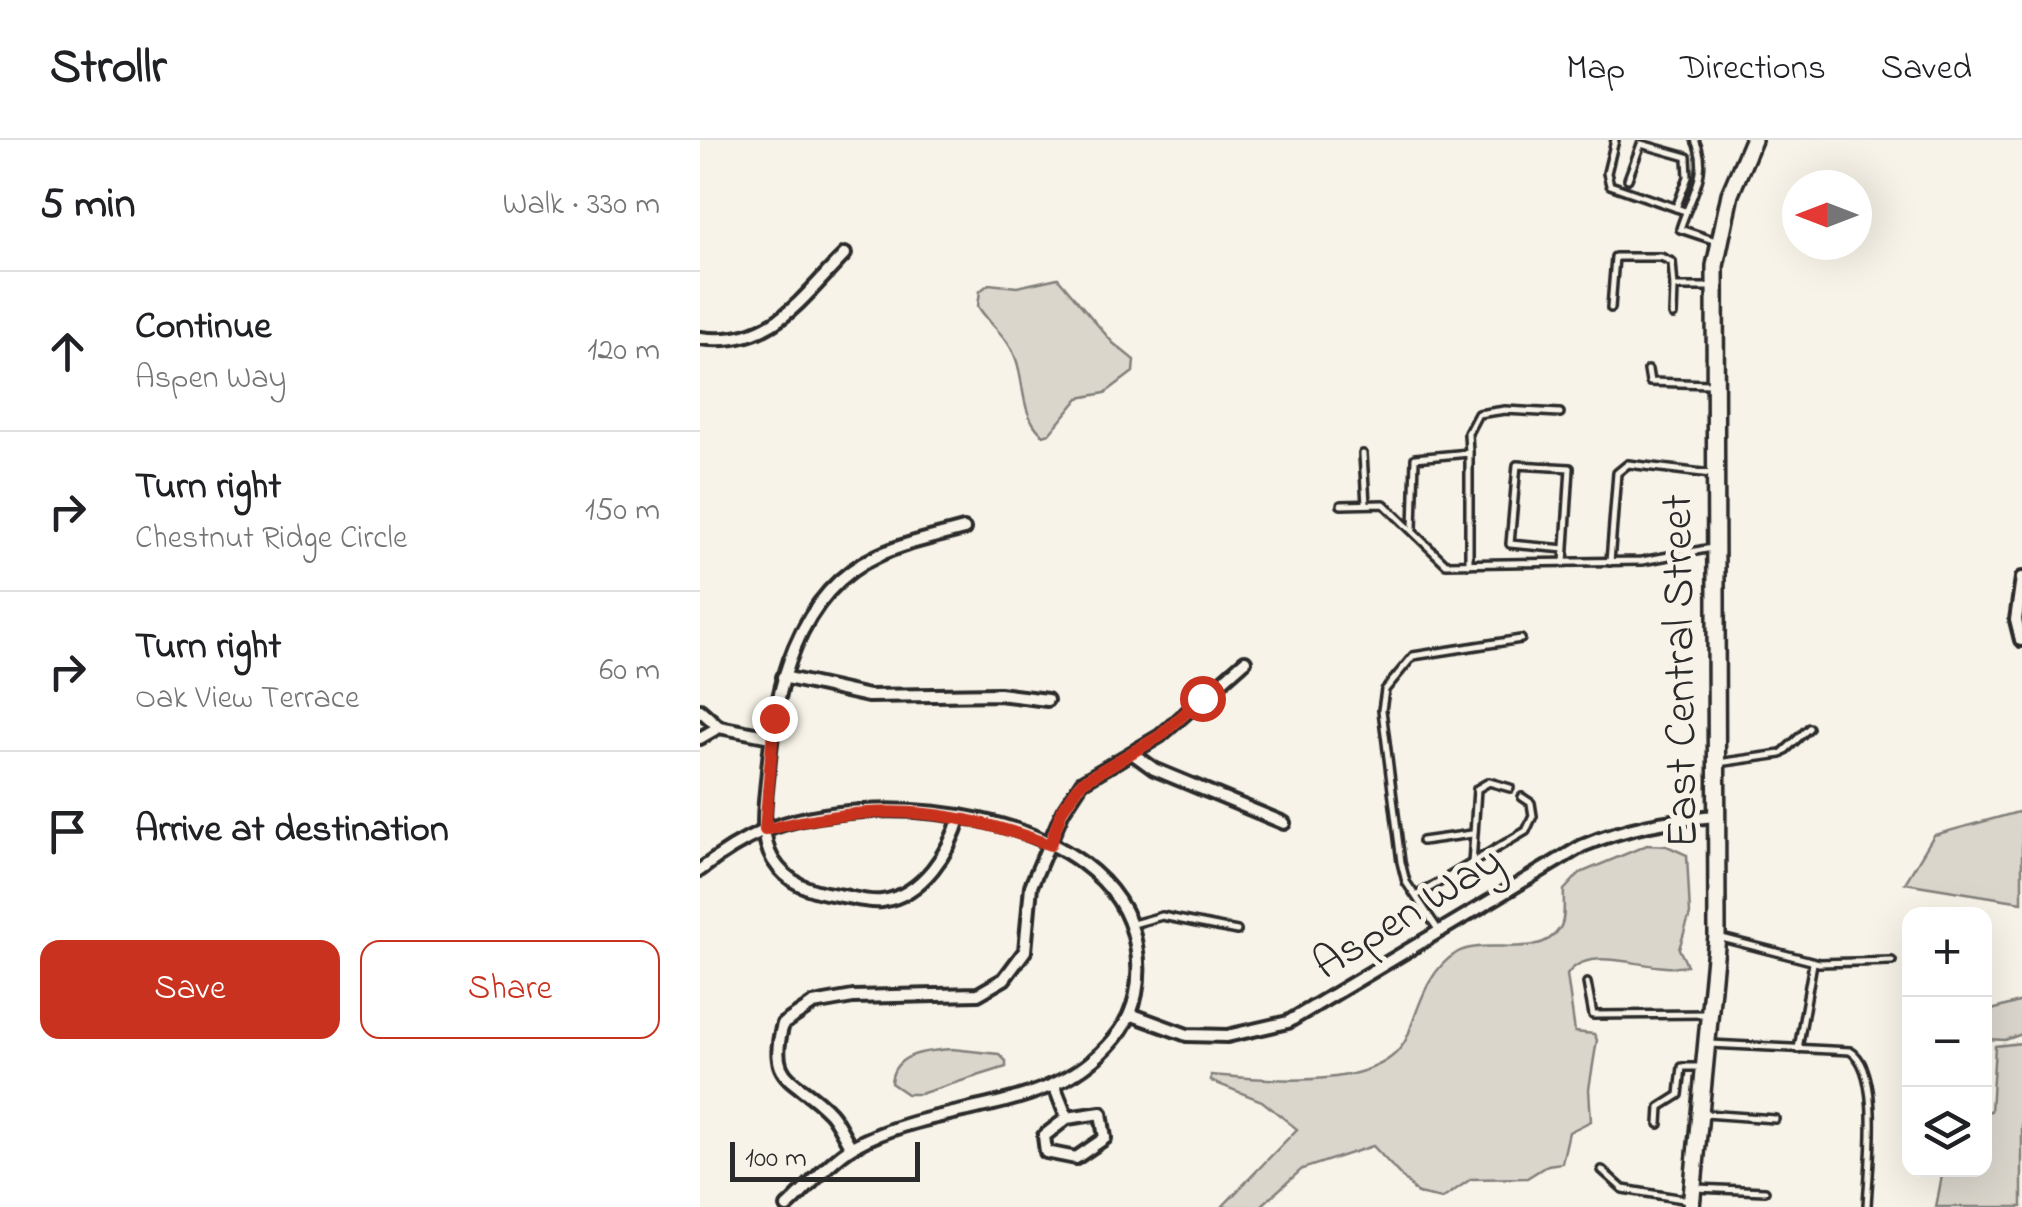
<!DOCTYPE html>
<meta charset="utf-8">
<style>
body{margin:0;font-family:"Indie Flower",sans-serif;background:#f6f6f6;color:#202124}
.controls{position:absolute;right:30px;bottom:30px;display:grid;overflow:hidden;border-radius:20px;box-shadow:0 10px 40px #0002}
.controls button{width:90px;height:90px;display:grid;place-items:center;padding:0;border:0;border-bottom:2px solid #e0e0e0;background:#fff;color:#202124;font:50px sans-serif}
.compass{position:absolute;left:1082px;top:30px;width:90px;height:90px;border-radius:50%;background:#fff;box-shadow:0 10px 40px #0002;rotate:270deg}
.scale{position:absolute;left:30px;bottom:25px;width:190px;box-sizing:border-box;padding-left:10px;border:5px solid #2b2b2b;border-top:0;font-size:28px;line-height:35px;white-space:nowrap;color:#2b2b2b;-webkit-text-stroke:8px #f7f3e8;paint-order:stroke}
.stop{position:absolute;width:30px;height:30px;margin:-22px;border:8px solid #c8321e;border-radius:50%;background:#fff}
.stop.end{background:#c8321e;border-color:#fff;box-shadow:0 2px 10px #0008}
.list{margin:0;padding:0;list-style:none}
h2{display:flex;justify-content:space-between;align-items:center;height:130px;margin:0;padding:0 40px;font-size:42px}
h2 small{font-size:32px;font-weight:400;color:#757577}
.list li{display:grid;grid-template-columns:65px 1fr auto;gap:30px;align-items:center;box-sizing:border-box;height:160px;padding:0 40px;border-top:2px solid #e0e0e0}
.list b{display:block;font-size:38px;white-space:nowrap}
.list p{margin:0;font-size:32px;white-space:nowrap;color:#757577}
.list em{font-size:32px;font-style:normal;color:#757577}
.actions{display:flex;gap:20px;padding:30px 40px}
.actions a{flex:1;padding:22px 0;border:2px solid #c8321e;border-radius:20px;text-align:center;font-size:35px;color:#c8321e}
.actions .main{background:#c8321e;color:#fff}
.icon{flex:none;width:55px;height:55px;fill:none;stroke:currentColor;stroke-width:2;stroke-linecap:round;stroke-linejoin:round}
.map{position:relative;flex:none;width:1322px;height:1067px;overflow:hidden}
header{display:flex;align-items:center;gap:60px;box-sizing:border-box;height:140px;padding:0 50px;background:#fff;border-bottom:2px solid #e0e0e0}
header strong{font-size:48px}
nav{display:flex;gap:55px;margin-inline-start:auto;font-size:35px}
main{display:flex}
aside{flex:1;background:#fff}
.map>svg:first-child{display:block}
.green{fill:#dad6cc;stroke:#82807c;stroke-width:2.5}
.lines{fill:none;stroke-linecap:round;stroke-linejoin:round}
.lane-casing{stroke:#2b2b2b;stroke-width:12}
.street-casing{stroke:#2b2b2b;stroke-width:18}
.secondary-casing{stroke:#2b2b2b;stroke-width:22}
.lane{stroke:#f7f3e8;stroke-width:5}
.street{stroke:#f7f3e8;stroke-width:10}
.secondary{stroke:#f7f3e8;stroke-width:15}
.route{stroke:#c8321e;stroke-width:12}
.labels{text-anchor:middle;stroke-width:10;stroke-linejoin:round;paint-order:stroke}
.street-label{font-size:45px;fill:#2b2b2b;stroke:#f7f3e8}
</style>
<header>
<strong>Strollr</strong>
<nav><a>Map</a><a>Directions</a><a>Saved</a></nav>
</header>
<main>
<aside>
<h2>5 min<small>Walk · 330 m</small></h2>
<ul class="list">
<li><svg class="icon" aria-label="ahead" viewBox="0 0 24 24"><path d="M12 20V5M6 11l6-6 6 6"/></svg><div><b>Continue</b><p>Aspen Way</p></div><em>120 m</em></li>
<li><svg class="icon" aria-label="right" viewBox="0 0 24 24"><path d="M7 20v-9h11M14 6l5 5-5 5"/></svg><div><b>Turn right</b><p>Chestnut Ridge Circle</p></div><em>150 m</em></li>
<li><svg class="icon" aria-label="right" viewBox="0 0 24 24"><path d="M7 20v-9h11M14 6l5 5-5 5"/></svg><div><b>Turn right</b><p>Oak View Terrace</p></div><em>60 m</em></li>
<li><svg class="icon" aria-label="arrive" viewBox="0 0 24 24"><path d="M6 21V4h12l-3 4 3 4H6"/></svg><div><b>Arrive at destination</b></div></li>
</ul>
<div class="actions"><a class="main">Save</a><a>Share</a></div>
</aside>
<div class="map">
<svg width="1322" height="1067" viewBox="0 0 1322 1067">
<rect width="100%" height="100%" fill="#f7f3e8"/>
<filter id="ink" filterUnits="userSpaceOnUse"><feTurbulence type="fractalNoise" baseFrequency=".01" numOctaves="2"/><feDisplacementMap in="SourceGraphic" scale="20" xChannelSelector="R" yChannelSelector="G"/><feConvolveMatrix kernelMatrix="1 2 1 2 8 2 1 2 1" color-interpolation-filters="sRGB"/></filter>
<g filter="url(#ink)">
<g class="green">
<path d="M 358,138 L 413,203 L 434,220 L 433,232 L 405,253 L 379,258 L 350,293 L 343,295 C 320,275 325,244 316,219 C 309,197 289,185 278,166 L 280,151 L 289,144 L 317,147 Z"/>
<polygon points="1322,671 1322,762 1205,743 1234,695"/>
<path d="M 947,705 L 967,706 L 987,715 L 990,774 L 979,809 L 987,825 C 956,836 889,800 867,835 L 875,892 L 894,894 L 897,900 L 889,949 L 891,981 L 869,992 L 862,1023 L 848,1025 L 827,1038 L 771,1039 L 742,1059 L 718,1054 L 673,1006 L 602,1029 L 560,1067 L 522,1067 L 597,989 L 562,961 L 511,941 L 511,935 C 563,939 685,954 708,895 C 719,866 728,829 758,812 C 787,797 839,821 860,788 C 866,779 863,760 864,750 L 880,733 Z"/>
<polygon points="1322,861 1322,894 1305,900 1285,899 1285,872"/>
<polygon points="1322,903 1322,1067 1236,1067 1243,1030 1284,1030 1285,972 1291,971 1295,906"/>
<path d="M 252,909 L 299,914 L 306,921 L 306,927 L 220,954 L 207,954 L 191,943 C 193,912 228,911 252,909 Z"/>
</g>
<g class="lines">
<g class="lane-casing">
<g id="lane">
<polyline points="915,0 907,33 910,45 985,71"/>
<path d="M 995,0 C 1011,33 989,58 980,89 L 1016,101"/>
<polyline points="928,39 941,4 987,17 988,37 976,68"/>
<polyline points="911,168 915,117 961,117 972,122 974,147"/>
<polyline points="973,175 974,147 1011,147"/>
<polyline points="948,230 950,242 1010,244"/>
<polyline points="769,313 768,293 778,274 805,270 860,273"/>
<polyline points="663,314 666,364"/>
<polyline points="641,365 684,364 746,424 942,421 1012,408"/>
<polyline points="713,389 715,318 769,313 769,424"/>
<polyline points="910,422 917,333 928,324 1011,334"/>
<polyline points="864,423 870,328 817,325 810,404 865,409"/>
<polyline points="1018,623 1081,614 1109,588"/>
<polyline points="722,701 772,694"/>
<polyline points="772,724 777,649 789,642 810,648"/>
<polyline points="716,756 826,691 833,676 831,663 822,657"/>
<polyline points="433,784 462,776 537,791"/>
<polyline points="739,791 706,742 701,722 682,570 685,550 713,516 821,499"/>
<polyline points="1018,797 1119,823 1192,821"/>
<polyline points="887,843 893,875 1009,874"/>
<path d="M 1010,904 L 1150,911 C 1183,930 1168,1031 1167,1067"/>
<polyline points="1098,909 1113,823"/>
<polyline points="1005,974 1075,979"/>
<polyline points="959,984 960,967 979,955 982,927 1004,927"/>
<polyline points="902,1030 923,1049 989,1060"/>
<polyline points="996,1048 1065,1051"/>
</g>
</g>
<g class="street-casing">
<g id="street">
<path d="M 0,198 C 71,208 100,160 145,114"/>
<polyline points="1321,500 1316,480 1322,438"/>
<polyline points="83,537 168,556 299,554 347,560"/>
<polyline points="0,570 19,587 71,597"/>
<polyline points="0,598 19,587"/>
<polyline points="432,613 454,629 584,683"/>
<path d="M 260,676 C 250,711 223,755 182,761 C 168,763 151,757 137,755 C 110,751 88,744 73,720 C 58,695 66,658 68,630 C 75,551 96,453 177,416 C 204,403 235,397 264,389"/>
<path d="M 0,730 C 18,716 43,700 64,691 C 169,647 413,668 436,805 C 442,837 437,872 415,898 C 350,978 239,959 154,1006 C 130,1020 108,1048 87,1067"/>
<path d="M 430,874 L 487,895 L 527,896 L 588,882 L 882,706 C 927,687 968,680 1016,676"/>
<polyline points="355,948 367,978 401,973 405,998 376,1018 346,1012 344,996 367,978"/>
<path d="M 151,1007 C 144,997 138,982 130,973 C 97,937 66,944 83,884 L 113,864 L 153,857 L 278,854 L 304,839 L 325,811 L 331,746 L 363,671 L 382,642 L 460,596 L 545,521"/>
</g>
</g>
<g class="secondary-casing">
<polyline id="secondary" points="991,1067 1017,796 1015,126 1030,54 1053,0"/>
</g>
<use href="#lane" class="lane"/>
<use href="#street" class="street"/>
<use href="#secondary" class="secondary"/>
</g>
</g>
<g class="lines" filter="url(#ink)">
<path class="route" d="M 74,578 L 65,690 C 172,663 248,666 350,705 L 362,670 L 382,642 L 460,596 L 502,558"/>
</g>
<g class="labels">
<g class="street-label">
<text transform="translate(977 531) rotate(-91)" y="16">East Central Street</text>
<text transform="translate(706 770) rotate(-32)" y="16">Aspen Way</text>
</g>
</g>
</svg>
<div class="controls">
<button>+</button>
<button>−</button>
<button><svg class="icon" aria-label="layers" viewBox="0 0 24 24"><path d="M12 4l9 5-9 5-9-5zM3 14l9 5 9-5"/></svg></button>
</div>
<svg class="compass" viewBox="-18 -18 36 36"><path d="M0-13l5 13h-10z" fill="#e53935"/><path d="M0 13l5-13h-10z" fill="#757577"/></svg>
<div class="scale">100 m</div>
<div class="stop" style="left:502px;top:558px"></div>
<div class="stop end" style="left:74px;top:578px"></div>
</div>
</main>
